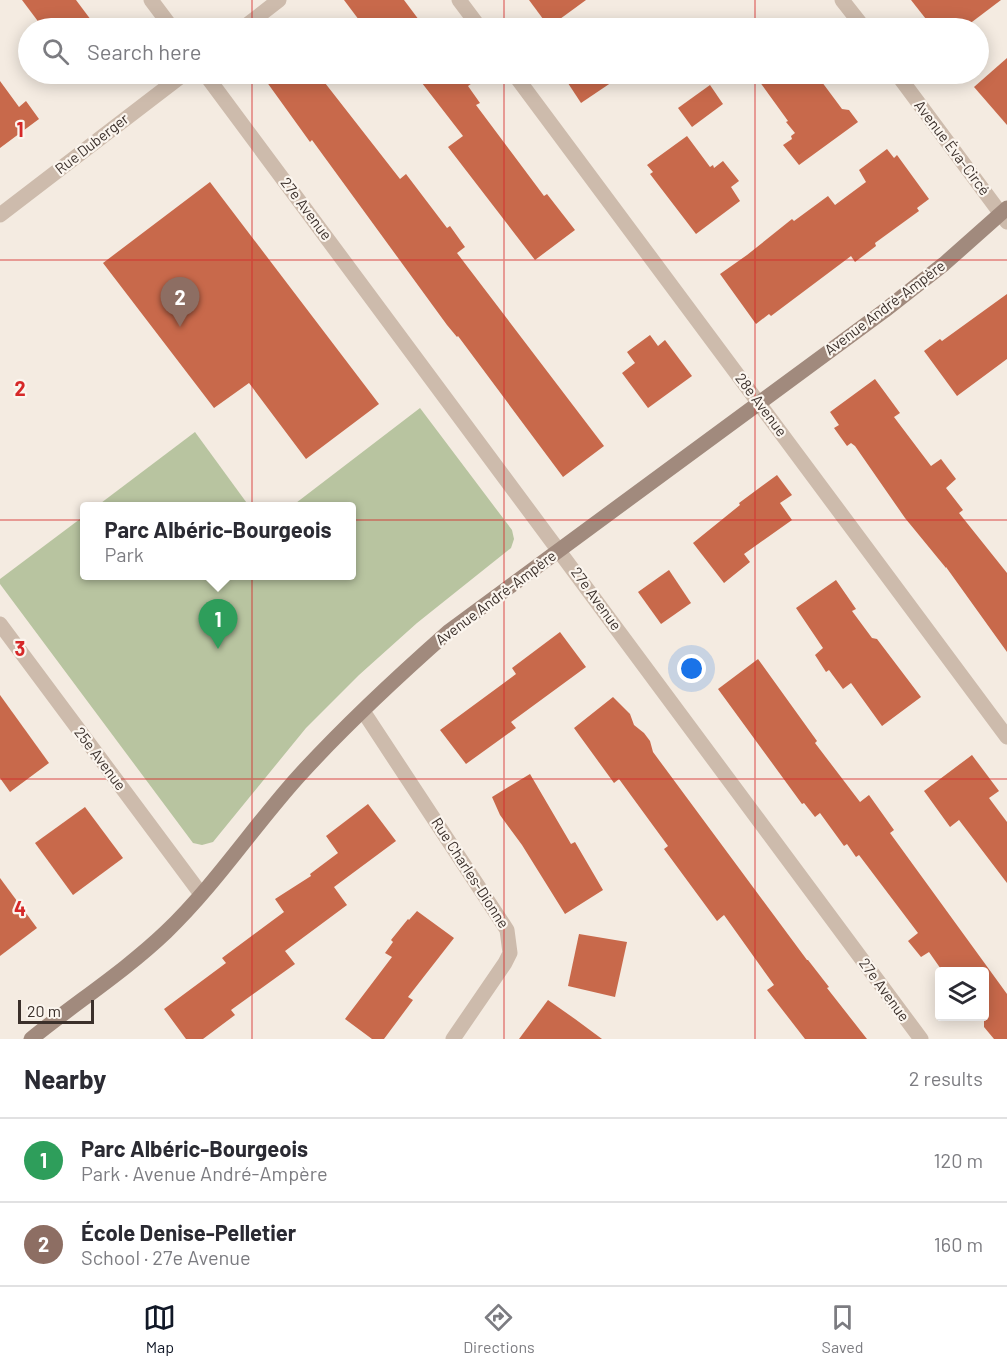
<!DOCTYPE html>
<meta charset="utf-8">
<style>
body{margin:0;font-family:Barlow,sans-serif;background:#f2f2f3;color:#2b2b33}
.controls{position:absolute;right:18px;bottom:18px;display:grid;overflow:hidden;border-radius:6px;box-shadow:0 3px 15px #0003}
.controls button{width:54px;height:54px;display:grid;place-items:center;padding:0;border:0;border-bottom:2px solid #e1e1e2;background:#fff;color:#2b2b33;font:30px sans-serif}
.scale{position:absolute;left:18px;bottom:15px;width:76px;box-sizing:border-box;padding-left:6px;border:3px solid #3b302b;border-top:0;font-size:16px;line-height:21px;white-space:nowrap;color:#3b302b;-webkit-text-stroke:4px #fbf5ee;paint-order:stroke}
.you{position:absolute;left:692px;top:669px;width:21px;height:21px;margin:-15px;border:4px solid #fff;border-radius:50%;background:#1a73e8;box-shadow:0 0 0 9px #1a73e833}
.badge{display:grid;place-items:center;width:39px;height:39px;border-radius:50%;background:#111827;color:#fff;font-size:20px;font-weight:700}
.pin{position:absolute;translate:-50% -50px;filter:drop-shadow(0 2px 3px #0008)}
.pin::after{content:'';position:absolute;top:32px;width:21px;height:18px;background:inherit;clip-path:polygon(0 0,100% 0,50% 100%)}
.popup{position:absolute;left:80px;top:502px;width:276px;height:78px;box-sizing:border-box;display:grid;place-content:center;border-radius:6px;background:#fff;filter:drop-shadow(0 2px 4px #0005);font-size:20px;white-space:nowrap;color:#7c7c81}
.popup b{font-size:22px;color:#2b2b33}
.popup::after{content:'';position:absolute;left:50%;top:100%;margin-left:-12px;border:12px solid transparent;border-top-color:#fff}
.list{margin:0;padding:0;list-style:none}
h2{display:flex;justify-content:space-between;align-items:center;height:78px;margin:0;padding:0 24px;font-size:26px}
h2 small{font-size:20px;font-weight:400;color:#7c7c81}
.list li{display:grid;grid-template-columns:39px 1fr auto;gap:18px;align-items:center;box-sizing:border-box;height:84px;padding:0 24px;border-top:2px solid #e1e1e2}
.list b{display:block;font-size:22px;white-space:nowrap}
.list p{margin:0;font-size:20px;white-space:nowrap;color:#7c7c81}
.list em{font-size:20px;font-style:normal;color:#7c7c81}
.icon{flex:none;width:33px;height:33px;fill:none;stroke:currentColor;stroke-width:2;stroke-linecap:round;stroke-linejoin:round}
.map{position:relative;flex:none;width:1007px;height:1039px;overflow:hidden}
.search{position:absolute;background:#fff;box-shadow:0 3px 15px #0003;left:18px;right:18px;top:18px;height:66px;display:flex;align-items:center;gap:15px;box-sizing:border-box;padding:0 21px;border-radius:33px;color:#7c7c81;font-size:22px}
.sheet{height:246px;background:#fff}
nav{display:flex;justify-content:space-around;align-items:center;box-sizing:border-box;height:84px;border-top:2px solid #e1e1e2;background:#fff;font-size:16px;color:#7c7c81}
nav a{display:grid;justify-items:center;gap:3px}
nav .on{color:#111827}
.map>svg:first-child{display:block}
.green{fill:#b8c4a0}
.building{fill:#c8694b}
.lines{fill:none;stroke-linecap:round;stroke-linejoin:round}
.street{stroke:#cdbbac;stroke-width:15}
.secondary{stroke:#a18a7d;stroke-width:15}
.grid{fill:none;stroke:#d62828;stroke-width:1.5;stroke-opacity:0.55}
.labels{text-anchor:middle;stroke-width:4.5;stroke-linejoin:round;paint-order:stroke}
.street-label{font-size:15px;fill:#3b302b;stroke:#fbf5ee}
.grid-label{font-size:20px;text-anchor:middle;font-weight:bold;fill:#d62828;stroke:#fbf5ee;stroke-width:4.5;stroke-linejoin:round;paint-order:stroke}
</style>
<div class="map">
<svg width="1007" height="1039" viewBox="0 0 1007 1039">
<rect width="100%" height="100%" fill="#f4ebe1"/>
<g class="green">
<polygon points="420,408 512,530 514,539 511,548 417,623 359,675 306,728 213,842 202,845 193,843 0,584 0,579 84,516 85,576 352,576 352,506 292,506"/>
<polygon points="195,432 249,506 97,506"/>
</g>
<g class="building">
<polygon points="22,0 76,0 97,28 43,28"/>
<polygon points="344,0 404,0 425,28 365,28"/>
<polygon points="529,0 586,0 549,27"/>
<polygon points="911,0 1001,0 964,28 933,28"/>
<polygon points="1007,58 1007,125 974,87"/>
<polygon points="261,74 318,74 400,179 406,174 447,228 450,226 465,247 457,253 604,446 563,477 458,336 457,337 447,325 312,140 310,142"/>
<polygon points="415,74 485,74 468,86 480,103 476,105 544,196 547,194 575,230 535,260 448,147 463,136"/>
<polygon points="562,74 624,74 581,103"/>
<polygon points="754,74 816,74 842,109 849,110 858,122 799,165 783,145 792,139 791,136 795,133 786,122 788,121"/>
<polygon points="0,81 19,107 26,101 39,119 0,148"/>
<polygon points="710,85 723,104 692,127 678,108"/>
<polygon points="687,136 710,167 713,165 714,168 723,161 739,181 731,187 740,201 696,234 650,174 653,172 647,165"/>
<polygon points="887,149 894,158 897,155 929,199 917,208 919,211 875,243 876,246 855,262 851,256 771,316 769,314 756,324 720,274 747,255 792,219 794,221 828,196 835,205 866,182 859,170"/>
<polygon points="210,182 379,404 306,459 249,383 214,408 103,263"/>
<polygon points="1007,294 1007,359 957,396 924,351 940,339 942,341"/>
<polygon points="650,335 658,346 665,340 692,376 648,408 622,373 635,363 627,352"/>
<polygon points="875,379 900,413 894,417 931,466 941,459 956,479 946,488 963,510 959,513 1007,573 1007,652 946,567 946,568 905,518 855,446 851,443 847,446 834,428 839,425 830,412"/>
<polygon points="777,475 792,495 780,503 792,520 744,554 750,562 724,583 693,543 740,505 739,503"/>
<polygon points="669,570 691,603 661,624 638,592"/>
<polygon points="836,580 856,609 852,611 872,638 877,639 921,697 882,726 851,683 843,689 829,670 826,672 815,655 823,648 796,608"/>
<polygon points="560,632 586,667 511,722 516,728 466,764 440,730 516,674 512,668"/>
<polygon points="758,659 817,741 815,743 860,802 869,795 894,830 890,833 1007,994 1007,1039 994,1039 984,1027 984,972 943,972 929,952 921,957 908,941 918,933 859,855 856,857 847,844 844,846 820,813 815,817 804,803 802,804 718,689"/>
<polygon points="0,695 49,763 10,792 0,778"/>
<polygon points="613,697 630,714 634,725 644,733 650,741 653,752 807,960 808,960 829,987 827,988 867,1039 805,1039 767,990 774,985 724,915 717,921 664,849 668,846 619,779 614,783 574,728"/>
<polygon points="972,755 999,791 989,798 1007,822 1007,883 959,820 950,827 924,791"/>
<polygon points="530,774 571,844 575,842 603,890 565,914 522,845 500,815 492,797"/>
<polygon points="368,804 396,841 334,887 347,905 285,951 295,964 231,1010 235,1015 203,1039 186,1039 164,1009 226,963 222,958 284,912 275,899 311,876 310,874 338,853 326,836"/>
<polygon points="85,807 123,858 73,895 35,843"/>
<polygon points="0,878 37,928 0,956"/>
<polygon points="417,911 454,938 408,997 413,1000 384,1039 372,1039 345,1019 392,957 385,953 393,942 391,940 408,919 409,920"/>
<polygon points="579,934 627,942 615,997 568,986"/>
<polygon points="548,1000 575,1019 602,1039 519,1039"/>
</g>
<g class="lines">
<g class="street">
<polyline points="151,0 172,28"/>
<polyline points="459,0 480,28"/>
<polyline points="842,0 864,28"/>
<polyline points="243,28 279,0"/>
<polyline points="205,74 921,1039"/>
<polyline points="514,74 1007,737"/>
<polyline points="897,74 1007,222"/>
<polyline points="0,215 184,74"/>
<polyline points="0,624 201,894"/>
<polyline points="363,711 507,930 510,953 505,963 453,1039"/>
</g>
<path class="secondary" d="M 31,1039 C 75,1003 124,972 166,932 C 215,885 253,827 298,777 C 345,725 396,678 448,632 L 884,311 L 944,264 L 1007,208"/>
</g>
<path class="grid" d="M 252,0 L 252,28M 504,0 L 504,28M 755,0 L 755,28M 252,74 L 252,1039M 504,74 L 504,1039M 755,74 L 755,1039M 0,260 L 1007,260M 0,520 L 1007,520M 0,779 L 1007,779"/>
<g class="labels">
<g class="street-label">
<text transform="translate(92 144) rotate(-38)" y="5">Rue Duberger</text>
<text transform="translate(952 148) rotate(53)" y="5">Avenue Éva-Circé</text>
<text transform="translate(306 209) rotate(53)" y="5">27e Avenue</text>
<text transform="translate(885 308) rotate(-37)" y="5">Avenue André-Ampère</text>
<text transform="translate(761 405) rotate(53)" y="5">28e Avenue</text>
<text transform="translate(496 598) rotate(-37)" y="5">Avenue André-Ampère</text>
<text transform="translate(596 599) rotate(54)" y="5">27e Avenue</text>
<text transform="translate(100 759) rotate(53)" y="5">25e Avenue</text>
<text transform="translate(470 873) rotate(57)" y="5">Rue Charles-Dionne</text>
<text transform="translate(884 990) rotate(54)" y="5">27e Avenue</text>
</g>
</g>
<g class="grid-label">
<text x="20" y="137">1</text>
<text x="20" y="396">2</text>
<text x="20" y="656">3</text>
<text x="20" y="916">4</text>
</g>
</svg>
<div class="controls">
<button><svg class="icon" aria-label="layers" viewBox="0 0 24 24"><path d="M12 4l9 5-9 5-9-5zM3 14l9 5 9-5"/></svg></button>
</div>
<div class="scale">20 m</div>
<div class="you"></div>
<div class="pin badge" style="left:218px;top:649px;background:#2e9e5b">1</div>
<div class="popup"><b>Parc Albéric-Bourgeois</b>Park</div>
<div class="pin badge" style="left:180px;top:327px;background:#8d6e63">2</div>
<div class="search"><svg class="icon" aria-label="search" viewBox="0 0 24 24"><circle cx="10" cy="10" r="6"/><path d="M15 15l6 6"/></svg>Search here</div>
</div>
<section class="sheet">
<h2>Nearby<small>2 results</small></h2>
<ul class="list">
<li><span class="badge" style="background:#2e9e5b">1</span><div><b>Parc Albéric-Bourgeois</b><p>Park · Avenue André-Ampère</p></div><em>120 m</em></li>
<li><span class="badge" style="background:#8d6e63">2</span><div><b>École Denise-Pelletier</b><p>School · 27e Avenue</p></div><em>160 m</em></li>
</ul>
</section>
<nav>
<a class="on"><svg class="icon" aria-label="map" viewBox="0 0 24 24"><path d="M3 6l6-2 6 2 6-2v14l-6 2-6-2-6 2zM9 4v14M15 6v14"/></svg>Map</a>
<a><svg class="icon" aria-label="directions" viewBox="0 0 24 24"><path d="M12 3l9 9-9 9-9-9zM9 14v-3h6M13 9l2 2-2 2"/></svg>Directions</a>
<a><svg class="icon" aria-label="saved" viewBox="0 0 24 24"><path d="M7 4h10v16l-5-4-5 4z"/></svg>Saved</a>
</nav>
